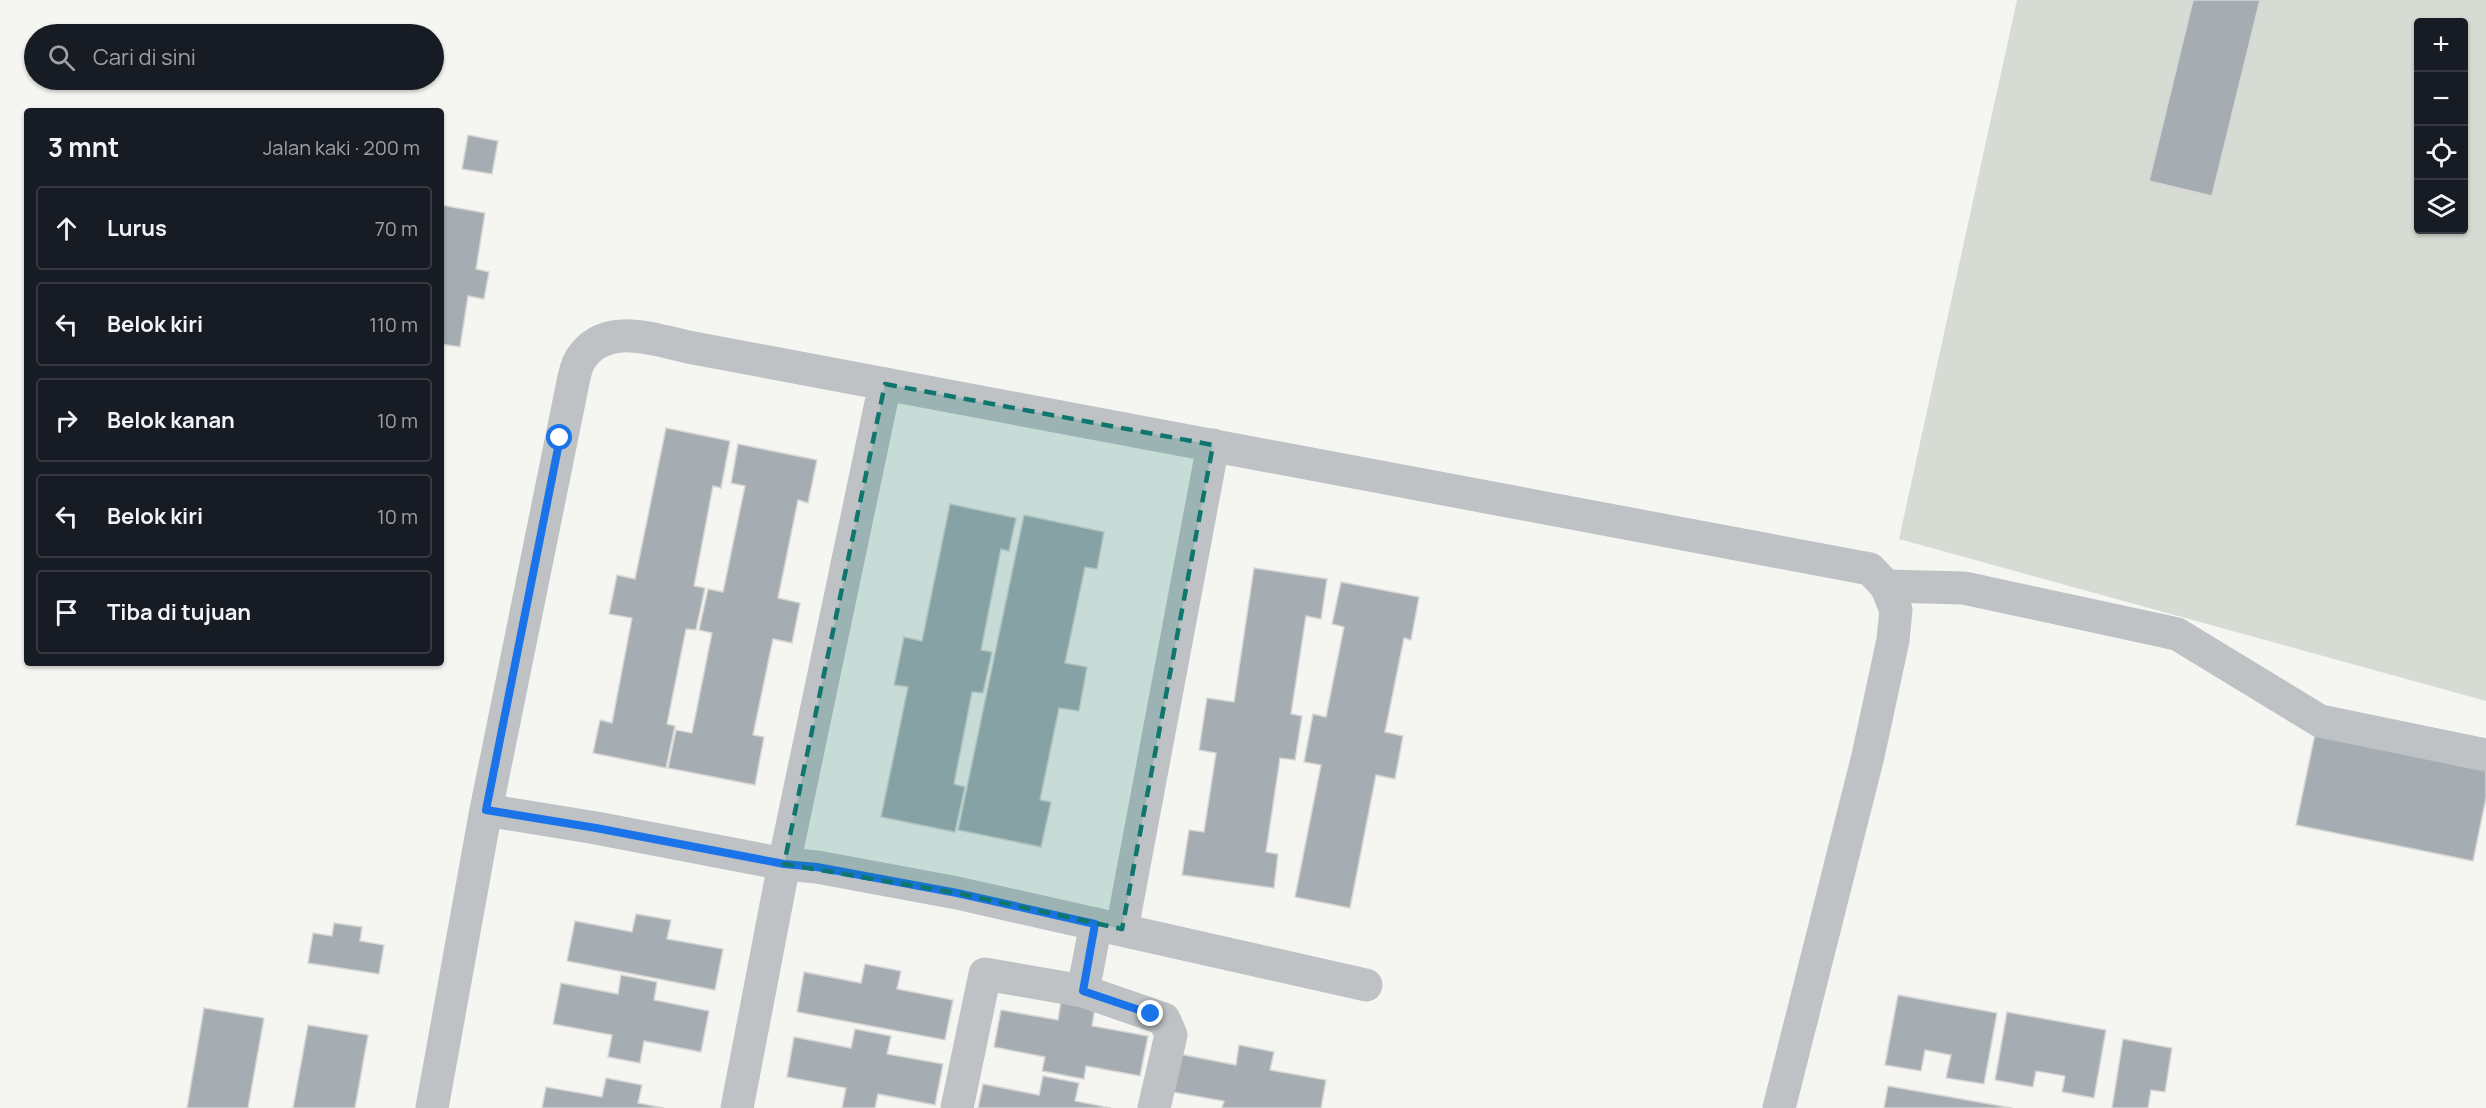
<!DOCTYPE html>
<html lang="id">
<meta charset="utf-8">
<style>
body{margin:0;font-family:Manrope,sans-serif;background:#242831;color:#f1f3f6}
.controls{position:absolute;right:18px;top:18px;display:grid;overflow:hidden;border-radius:6px;box-shadow:0 2px 4px #0004}
.controls button{width:54px;height:54px;display:grid;place-items:center;padding:0;border:0;border-bottom:2px solid #363941;background:#171b24;color:#f1f3f6;font:30px sans-serif}
.stop{position:absolute;width:18px;height:18px;margin:-14px;border:4px solid #1a73e8;border-radius:50%;background:#fff}
.stop.end{background:#1a73e8;border-color:#fff;box-shadow:0 2px 6px #0008}
.list{margin:0;padding:0;list-style:none}
h2{display:flex;justify-content:space-between;align-items:center;height:78px;margin:0;padding:0 24px;font-size:26px}
h2 small{font-size:20px;font-weight:400;color:#9ea1a6}
.list li{display:grid;grid-template-columns:39px 1fr auto;gap:18px;align-items:center;box-sizing:border-box;height:84px;margin:0 12px 12px;padding:0 12px;border:2px solid #363941;border-radius:6px}
.list b{display:block;font-size:22px;white-space:nowrap}
.list em{font-size:20px;font-style:normal;color:#9ea1a6}
.icon{flex:none;width:33px;height:33px;fill:none;stroke:currentColor;stroke-width:2;stroke-linecap:round;stroke-linejoin:round}
.map{position:relative;flex:none;width:2486px;height:1108px;overflow:hidden}
.search{position:absolute;background:#171b24;box-shadow:0 2px 4px #0004;left:24px;top:24px;width:420px;height:66px;display:flex;align-items:center;gap:15px;box-sizing:border-box;padding:0 21px;border-radius:33px;color:#9ea1a6;font-size:22px}
.panel{position:absolute;background:#171b24;box-shadow:0 2px 4px #0004;left:24px;top:108px;width:420px;height:558px;border-radius:6px}
.map>svg:first-child{display:block}
.green{fill:#d6dbd3;fill-rule:evenodd}
.building{fill:#a6adb2;stroke:#d6d6d4;stroke-width:1.5}
.lines{fill:none;stroke-linecap:round;stroke-linejoin:round}
.minor{stroke:#bec2c5;stroke-width:33}
.route{stroke:#1a73e8;stroke-width:8}
.marked{fill:#0f766e;fill-opacity:0.2;stroke:#0f766e;stroke-width:4.5;stroke-dasharray:12 8;stroke-linejoin:round}
</style>
<div class="map">
<svg width="2486" height="1108" viewBox="0 0 2486 1108">
<rect width="100%" height="100%" fill="#f5f5f2"/>
<path class="green" d="M 2017,0 L 2486,0 L 2486,701 L 1899,539 ZM 2418,22 L 2464,22 L 2464,230 L 2418,230 Z"/>
<g class="building">
<polygon points="2193,0 2260,0 2212,196 2149,181"/>
<polygon points="468,135 498,141 492,174 462,169"/>
<polygon points="441,205 485,213 476,269 489,272 484,299 468,296 460,347 441,344"/>
<polygon points="666,428 730,441 721,488 713,486 694,586 705,588 696,630 686,629 667,724 675,726 666,768 593,753 600,720 612,723 632,618 609,614 617,575 635,579"/>
<polygon points="738,444 817,460 808,503 798,500 778,598 800,603 792,643 773,639 753,735 764,737 755,785 668,768 676,730 692,733 712,633 699,630 708,589 723,592 745,486 731,483"/>
<polygon points="950,504 1016,518 1009,551 1001,549 981,650 992,652 983,693 972,692 954,784 965,787 955,832 881,817 908,687 894,685 904,637 922,641"/>
<polygon points="1024,515 1104,532 1097,569 1085,567 1065,663 1087,667 1079,711 1059,708 1040,800 1051,802 1041,847 958,830"/>
<polygon points="1254,568 1327,579 1321,619 1306,616 1291,714 1302,716 1295,760 1280,758 1266,852 1278,854 1274,888 1182,875 1189,830 1204,832 1216,753 1199,750 1207,698 1234,702"/>
<polygon points="1341,582 1419,597 1411,640 1404,638 1385,732 1403,736 1395,779 1376,775 1350,908 1295,897 1321,765 1304,762 1313,714 1326,717 1344,627 1332,624"/>
<polygon points="2315,734 2486,769 2486,798 2473,861 2296,825"/>
<polygon points="636,914 671,920 667,939 723,949 715,990 567,961 575,921 632,932"/>
<polygon points="334,923 362,927 360,941 384,945 379,974 308,963 313,933 332,936"/>
<polygon points="865,964 901,971 897,989 953,1000 945,1040 797,1012 804,972 861,983"/>
<polygon points="621,975 657,982 654,1000 709,1011 701,1052 644,1041 640,1063 608,1057 612,1035 553,1024 561,983 618,994"/>
<polygon points="1898,995 1997,1013 1984,1084 1946,1078 1951,1055 1925,1050 1921,1071 1885,1065"/>
<polygon points="1061,1001 1095,1008 1092,1026 1148,1036 1140,1076 1086,1066 1084,1079 1042,1071 1045,1057 994,1047 1001,1010 1058,1020"/>
<polygon points="204,1008 264,1018 248,1108 187,1108"/>
<polygon points="2007,1012 2106,1030 2094,1098 2062,1092 2065,1076 2036,1071 2033,1087 1995,1080"/>
<polygon points="308,1025 368,1035 355,1108 293,1108"/>
<polygon points="855,1029 891,1036 887,1054 943,1064 935,1105 878,1094 875,1108 842,1108 846,1088 787,1077 794,1037 851,1048"/>
<polygon points="2123,1039 2172,1048 2165,1092 2151,1090 2148,1108 2112,1108"/>
<polygon points="1239,1045 1274,1052 1270,1070 1326,1080 1321,1108 1222,1108 1224,1101 1172,1092 1179,1054 1236,1065"/>
<polygon points="1043,1076 1079,1083 1075,1101 1111,1108 978,1108 983,1084 1039,1095"/>
<polygon points="606,1078 642,1085 638,1103 664,1108 542,1108 546,1087 602,1097"/>
<polygon points="1888,1086 2012,1108 1884,1108"/>
</g>
<g class="lines">
<g class="minor">
<polyline points="1886,586 1964,588 2177,634 2320,721 2486,755"/>
<path d="M 486,810 L 571,392 C 573,382 575,368 580,360 C 603,321 653,339 688,347 L 1870,569 L 1886,586 L 1896,610 L 1893,640 L 1868,756 L 1779,1108"/>
<polyline points="1122,929 1213,445"/>
<polyline points="1083,991 1164,1019 1171,1035 1154,1108"/>
<polyline points="432,1108 486,810 596,828 784,864 817,867 957,893 1366,985"/>
<polyline points="737,1108 784,864 885,384"/>
<polyline points="957,1108 985,974 1083,991 1096,924"/>
</g>
</g>
<g class="lines">
<polyline class="route" points="560,438 486,810 596,828 784,864 817,867 957,893 1095,924 1083,991 1151,1014"/>
</g>
<path class="marked" d="M 885,384 L 1213,445 L 1122,929 L 957,893 L 784,864 Z"/>
</svg>
<div class="controls">
<button>+</button>
<button>−</button>
<button><svg class="icon" aria-label="locate" viewBox="0 0 24 24"><circle cx="12" cy="12" r="6"/><path d="M12 2v4M12 18v4M2 12h4M18 12h4"/></svg></button>
<button><svg class="icon" aria-label="layers" viewBox="0 0 24 24"><path d="M12 4l9 5-9 5-9-5zM3 14l9 5 9-5"/></svg></button>
</div>
<div class="stop" style="left:560px;top:438px"></div>
<div class="stop end" style="left:1151px;top:1014px"></div>
<div class="search"><svg class="icon" aria-label="search" viewBox="0 0 24 24"><circle cx="10" cy="10" r="6"/><path d="M15 15l6 6"/></svg>Cari di sini</div>
<section class="panel">
<h2>3 mnt<small>Jalan kaki · 200 m</small></h2>
<ul class="list">
<li><svg class="icon" aria-label="ahead" viewBox="0 0 24 24"><path d="M12 20V5M6 11l6-6 6 6"/></svg><div><b>Lurus</b></div><em>70 m</em></li>
<li><svg class="icon" aria-label="left" viewBox="0 0 24 24"><path d="M17 20v-9H6M10 6l-5 5 5 5"/></svg><div><b>Belok kiri</b></div><em>110 m</em></li>
<li><svg class="icon" aria-label="right" viewBox="0 0 24 24"><path d="M7 20v-9h11M14 6l5 5-5 5"/></svg><div><b>Belok kanan</b></div><em>10 m</em></li>
<li><svg class="icon" aria-label="left" viewBox="0 0 24 24"><path d="M17 20v-9H6M10 6l-5 5 5 5"/></svg><div><b>Belok kiri</b></div><em>10 m</em></li>
<li><svg class="icon" aria-label="arrive" viewBox="0 0 24 24"><path d="M6 21V4h12l-3 4 3 4H6"/></svg><div><b>Tiba di tujuan</b></div></li>
</ul>
</section>
</div>
